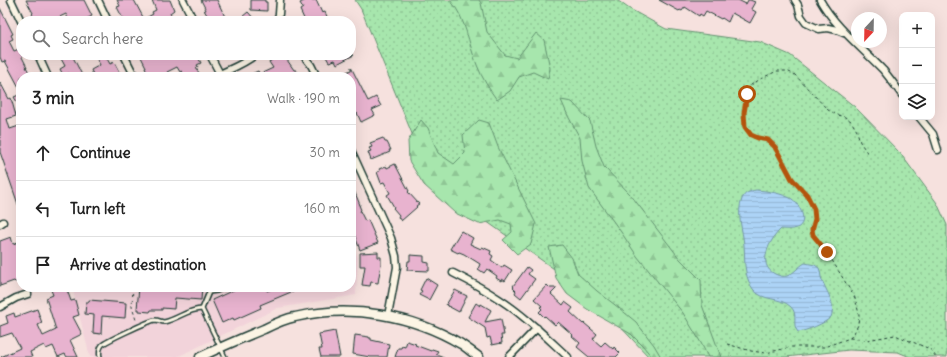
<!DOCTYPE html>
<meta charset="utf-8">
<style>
body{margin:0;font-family:Delius,sans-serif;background:#f2f2f2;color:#222}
.controls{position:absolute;right:12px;top:12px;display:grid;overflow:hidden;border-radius:8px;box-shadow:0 4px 16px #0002}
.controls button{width:36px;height:36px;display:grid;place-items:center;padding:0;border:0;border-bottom:1px solid #e0e0e0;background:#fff;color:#222;font:20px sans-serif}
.compass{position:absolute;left:851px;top:12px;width:36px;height:36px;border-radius:50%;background:#fff;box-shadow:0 4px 16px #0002;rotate:202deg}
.stop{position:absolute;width:12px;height:12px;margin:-9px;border:3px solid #b45309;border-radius:50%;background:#fff}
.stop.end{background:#b45309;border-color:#fff;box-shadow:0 1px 4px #0008}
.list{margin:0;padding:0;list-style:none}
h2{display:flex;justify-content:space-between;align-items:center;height:52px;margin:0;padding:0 16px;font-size:17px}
h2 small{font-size:13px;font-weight:400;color:#767676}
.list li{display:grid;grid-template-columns:26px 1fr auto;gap:12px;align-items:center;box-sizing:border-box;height:56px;padding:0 16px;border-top:1px solid #e0e0e0}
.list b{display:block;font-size:15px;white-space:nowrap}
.list em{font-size:13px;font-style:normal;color:#767676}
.icon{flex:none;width:22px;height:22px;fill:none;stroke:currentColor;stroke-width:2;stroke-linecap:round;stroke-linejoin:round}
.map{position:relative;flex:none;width:947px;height:357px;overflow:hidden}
.search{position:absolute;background:#fff;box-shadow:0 4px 16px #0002;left:16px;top:16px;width:340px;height:44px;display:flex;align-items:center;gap:10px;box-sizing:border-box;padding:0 14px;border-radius:16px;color:#767676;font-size:15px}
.panel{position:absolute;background:#fff;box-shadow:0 4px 16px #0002;left:16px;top:72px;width:340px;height:220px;border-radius:16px}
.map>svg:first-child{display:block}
.built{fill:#f2d3da}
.grass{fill:url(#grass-dots);stroke:#639270}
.forest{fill:url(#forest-firs);stroke:#639270}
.water{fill:url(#water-rules);stroke:#7497a8}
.building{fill:#e8b3cf;stroke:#1f3d34}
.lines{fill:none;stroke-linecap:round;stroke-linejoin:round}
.service-casing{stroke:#1f3d34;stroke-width:6}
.minor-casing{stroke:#1f3d34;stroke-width:9}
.tertiary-casing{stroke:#1f3d34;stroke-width:11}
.path{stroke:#1f3d34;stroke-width:1;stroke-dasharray:3 3;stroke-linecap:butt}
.service{stroke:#fcf5e5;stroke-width:3}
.minor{stroke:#fcf5e5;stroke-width:6}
.tertiary{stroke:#fcf5e5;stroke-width:8}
.route{stroke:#b45309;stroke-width:5}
</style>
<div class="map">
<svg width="947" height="357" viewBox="0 0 947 357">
<defs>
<pattern id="grass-dots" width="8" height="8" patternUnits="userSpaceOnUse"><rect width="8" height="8" fill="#a7e6ad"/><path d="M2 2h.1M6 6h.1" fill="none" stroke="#8fc695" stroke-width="1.8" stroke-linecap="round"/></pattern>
<pattern id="forest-firs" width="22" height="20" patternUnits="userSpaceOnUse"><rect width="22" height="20" fill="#a7e6ad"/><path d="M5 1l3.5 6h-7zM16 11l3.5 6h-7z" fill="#8fc695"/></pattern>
<pattern id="water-rules" width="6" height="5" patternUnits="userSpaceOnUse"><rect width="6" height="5" fill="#acd3f6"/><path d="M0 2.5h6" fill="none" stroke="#94b6d4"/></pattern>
</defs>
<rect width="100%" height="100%" fill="#f6e1de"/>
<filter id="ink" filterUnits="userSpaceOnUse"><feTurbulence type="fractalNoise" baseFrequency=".025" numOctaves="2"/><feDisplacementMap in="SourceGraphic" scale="8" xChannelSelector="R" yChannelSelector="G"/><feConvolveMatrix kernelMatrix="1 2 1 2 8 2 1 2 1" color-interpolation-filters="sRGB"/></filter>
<g filter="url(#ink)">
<polygon class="built" points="351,243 358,257 356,295 278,308 177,357 90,357 72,287 351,287"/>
<polygon class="grass" points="355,0 617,0 628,8 666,29 760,42 790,55 855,107 900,153 937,203 947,225 947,357 910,357 898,352 849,350 786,357 649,357 614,320 567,278 473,212 417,146 361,9"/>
<g class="forest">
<path d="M 450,0 L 479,0 L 481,3 L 487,32 L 505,55 L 517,58 L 536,33 L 544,40 L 550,68 L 548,79 L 533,72 L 519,77 L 510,91 L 497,100 C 489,89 482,78 477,65 C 468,43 466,18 450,0 Z"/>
<polygon points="561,100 572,102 590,121 596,146 604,167 630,194 680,259 701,280 702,305 721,357 708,357 701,343 683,313 637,256 621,232 589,188 582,161 580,138 568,116"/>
<polygon points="421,120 428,128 438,153 454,164 465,153 463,135 479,120 489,123 498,147 536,224 531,244 517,254 503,240 512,232 511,224 500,220 479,224 455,213 424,185 409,161 408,141"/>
<polygon points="562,245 572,258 578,274 597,291 619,308 636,322 654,345 661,357 652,357 643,346 631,334 587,309 567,294 556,278 549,247"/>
</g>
<path class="water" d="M 756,190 C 768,191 781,193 792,199 C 800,205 809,222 797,228 C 792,230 786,229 781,229 C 770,239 756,265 775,274 C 779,276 784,277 787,276 C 793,274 799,266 805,263 L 815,265 L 819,268 C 821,272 820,276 822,280 C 827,293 836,303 831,317 C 826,323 806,331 798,332 C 791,324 799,315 791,307 C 780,296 762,302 753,289 C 750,285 747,278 746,272 C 744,264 745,254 744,245 C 743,230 736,214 742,199 C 744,193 750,191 756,190 Z"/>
<g class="building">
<polygon points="26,0 84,0 92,16 82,21 69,21 66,14 51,21 36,21 32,14 33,13"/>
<polygon points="117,0 134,0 144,19 153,14 152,12 156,10 152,0 170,0 174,10 170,13 173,19 168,21 124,21 117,7 120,6"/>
<polygon points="201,0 217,0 227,21 208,21 205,16 207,15 204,10 206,10"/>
<polygon points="251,0 265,0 265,2 267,2 267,11 251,10"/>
<polygon points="306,0 316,0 322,13 325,12 329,21 305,21 300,10 303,8 300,3"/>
<polygon points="659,0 738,0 746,4 748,0 750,0 755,2 751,9 756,12 750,23 732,13 728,22 722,18 721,19 706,11 703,16 700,14 699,16 685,7 682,11 680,10 679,11"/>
<polygon points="0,8 13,34 11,35 13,39 9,41 14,51 19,49 21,52 21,55 23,55 23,56 22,57 27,67 26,67 29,72 25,74 27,77 21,77 21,91 5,61 2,62 0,57"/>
<polygon points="248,12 256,21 237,21"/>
<polygon points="59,55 72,55 83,77 71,77 69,73 63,75 60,69 65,66"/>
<polygon points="95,55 105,55 110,64 114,62 122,77 94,77 91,70 100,65"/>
<polygon points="140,55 197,55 201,63 197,65 198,67 196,68 199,73 189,77 184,77 182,71 180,72 177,67 167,72 170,77 149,77 145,67 146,67"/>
<polygon points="279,55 282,59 285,57 294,70 296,70 299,77 245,77 258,71 260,74 273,68 269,62"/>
<polygon points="325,55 354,55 337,64 335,60 329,62"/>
<polygon points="351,67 368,101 376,97 381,106 372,110 375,115 361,122 357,113 351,116 351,77 336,77 351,70"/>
<polygon points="0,82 9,99 11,98 16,116 7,119 10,129 19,126 21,132 21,210 20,210 0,152"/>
<polygon points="21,94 21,109 14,97"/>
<polygon points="383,138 385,142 387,142 391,150 389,150 390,152 371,160 368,152 371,151 369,148 372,147 370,143"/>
<polygon points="395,164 409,191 408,192 419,204 416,206 417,207 401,221 398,217 399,215 393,208 394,207 387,195 390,193 384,182 381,183 377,172 380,171 379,169 386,166 387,168"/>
<polygon points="351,183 360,205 359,205 361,210 360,211 365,221 368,220 378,243 360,250 353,231 351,233"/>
<polygon points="461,231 473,238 470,244 481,249 482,247 491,251 490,254 493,256 491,260 502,268 504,265 512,270 505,281 502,279 501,281 496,278 497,276 487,269 484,273 478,269 480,264 464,254 459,252 458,253 450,249"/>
<polygon points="11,237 13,244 18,242 21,252 21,256 17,257 21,269 21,280 15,282 14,281 0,286 0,241"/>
<polygon points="378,252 378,257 381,257 381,264 378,283 371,282 370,286 362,285 365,266 360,266 360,253"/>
<polygon points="410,255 424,256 424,262 429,263 429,271 407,270 408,261 410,261"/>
<polygon points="527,267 531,270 528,274 535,279 521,298 515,293 516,291 513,288 514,287 513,286"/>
<polygon points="426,278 437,285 429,300 419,295 422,291 420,290"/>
<polygon points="547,285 550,288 557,288 551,294 563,305 565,302 573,308 570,312 583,324 584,323 597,334 593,339 601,346 605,342 613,349 614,347 620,353 616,357 589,357 577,347 580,343 572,336 573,335 558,322 555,325 545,316 544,317 539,312 542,309 540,307 542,306 534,299"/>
<polygon points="58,287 66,287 71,301 75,300 79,315 73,317 82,334 70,340 78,357 67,357 65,354 58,357 53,346 46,349 44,345 30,352 32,357 1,357 20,348 12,333 0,337 0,326 8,323 6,316 14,313 15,317 37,309 42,323 38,325 43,336 56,330 46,298 53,295 51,290"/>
<polygon points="139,287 169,288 169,287 202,287 201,300 175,298 174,309 162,308 162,310 151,310 150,312 139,311 139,309 137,309"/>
<polygon points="240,287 265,287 267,291 277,287 303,287 260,305 261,308 234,320 233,318 222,323 212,300"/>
<polygon points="455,290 467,296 459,312 446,305"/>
<polygon points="89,300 126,303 125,318 102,316 101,334 93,333 94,315 85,314 86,302 89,302"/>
<polygon points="476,303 480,306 481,304 491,310 485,322 501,319 504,335 501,335 502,343 492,345 490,337 487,338 485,328 468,317"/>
<polygon points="335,331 340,357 321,357 319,349 322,349 319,334"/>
<polygon points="355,335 369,337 369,338 371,338 371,340 389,344 387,357 370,357 353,354"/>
<polygon points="407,341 416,344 415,345 431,351 432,349 438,351 436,354 444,357 395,357 398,348 401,348 402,346 405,347"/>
</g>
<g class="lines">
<g class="service-casing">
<g id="service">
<polyline points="209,287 209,292 202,309 225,357"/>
<polyline points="209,292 217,291 227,287"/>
<path d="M 100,357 C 99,353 99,349 102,345 C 106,341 149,321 155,320 C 159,320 161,322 164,322 C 178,319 188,309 202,309"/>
</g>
</g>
<g class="minor-casing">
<g id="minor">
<polyline points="11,0 21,21"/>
<polyline points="98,0 108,21"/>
<polyline points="183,0 194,21"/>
<polyline points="795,0 798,5 801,16 806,23 819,29 828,28 837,30 844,33"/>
<path d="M 820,0 C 836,28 861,47 883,70 C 890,78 896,87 902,95"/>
<polyline points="277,21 279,14 280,0"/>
<polyline points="38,55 48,77"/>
<polyline points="124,55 135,77"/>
<polyline points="210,55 220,74"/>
<polyline points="303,55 311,65 317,77"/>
<path d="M 214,77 C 227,70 243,65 255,55"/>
<polyline points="919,117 933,134 938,150"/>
<polyline points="351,150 391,238 396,256 397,267 388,316"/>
<polyline points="0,224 3,222"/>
<path d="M 453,273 C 469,281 484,289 499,299 C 524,315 546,337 568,357"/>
<polyline points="0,307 16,298 28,294"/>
<polyline points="509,357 537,328"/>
</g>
</g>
<g class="tertiary-casing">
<path id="tertiary" d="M 200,357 C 221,347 242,338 264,329 C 274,324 284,319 295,317 C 352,304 412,315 461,344 C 467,348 473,353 479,357"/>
</g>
<g class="path">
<polyline points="133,287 132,307 136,320"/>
<polyline points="850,338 854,333 858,325 859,314 855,298 827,252 813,235 811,230 815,219 814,209 807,195 792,179 775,147 768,140 758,138 751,135 745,127 744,113 747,94 751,85 762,78 777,71 787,71 795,75 828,110 838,115 845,117 851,121 857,131 860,142 868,154"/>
<polyline points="727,344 751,351 766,353 791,347 824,347 850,338 867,340 895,335 930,349 936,357"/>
</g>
<use href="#service" class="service"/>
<use href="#minor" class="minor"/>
<use href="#tertiary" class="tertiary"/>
</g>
</g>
<g class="lines" filter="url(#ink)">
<polyline class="route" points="747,94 744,113 745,127 751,135 758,138 768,140 775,147 792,179 807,195 814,209 815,219 812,230 813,235 827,252"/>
</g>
</svg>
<div class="controls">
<button>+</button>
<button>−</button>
<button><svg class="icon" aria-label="layers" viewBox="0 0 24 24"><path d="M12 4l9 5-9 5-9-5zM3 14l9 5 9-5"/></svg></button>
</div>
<svg class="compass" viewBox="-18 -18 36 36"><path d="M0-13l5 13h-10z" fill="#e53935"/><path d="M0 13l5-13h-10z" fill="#767676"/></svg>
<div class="stop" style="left:747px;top:94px"></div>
<div class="stop end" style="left:827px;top:252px"></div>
<div class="search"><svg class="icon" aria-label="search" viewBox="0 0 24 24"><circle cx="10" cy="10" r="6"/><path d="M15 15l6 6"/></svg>Search here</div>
<section class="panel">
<h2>3 min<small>Walk · 190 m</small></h2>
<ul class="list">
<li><svg class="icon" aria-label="ahead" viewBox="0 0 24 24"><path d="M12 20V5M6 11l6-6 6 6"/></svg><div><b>Continue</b></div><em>30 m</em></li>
<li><svg class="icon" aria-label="left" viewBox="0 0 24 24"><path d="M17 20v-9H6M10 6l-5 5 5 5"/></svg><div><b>Turn left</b></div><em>160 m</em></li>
<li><svg class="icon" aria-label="arrive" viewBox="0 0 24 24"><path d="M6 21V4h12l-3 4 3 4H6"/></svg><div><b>Arrive at destination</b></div></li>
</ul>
</section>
</div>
